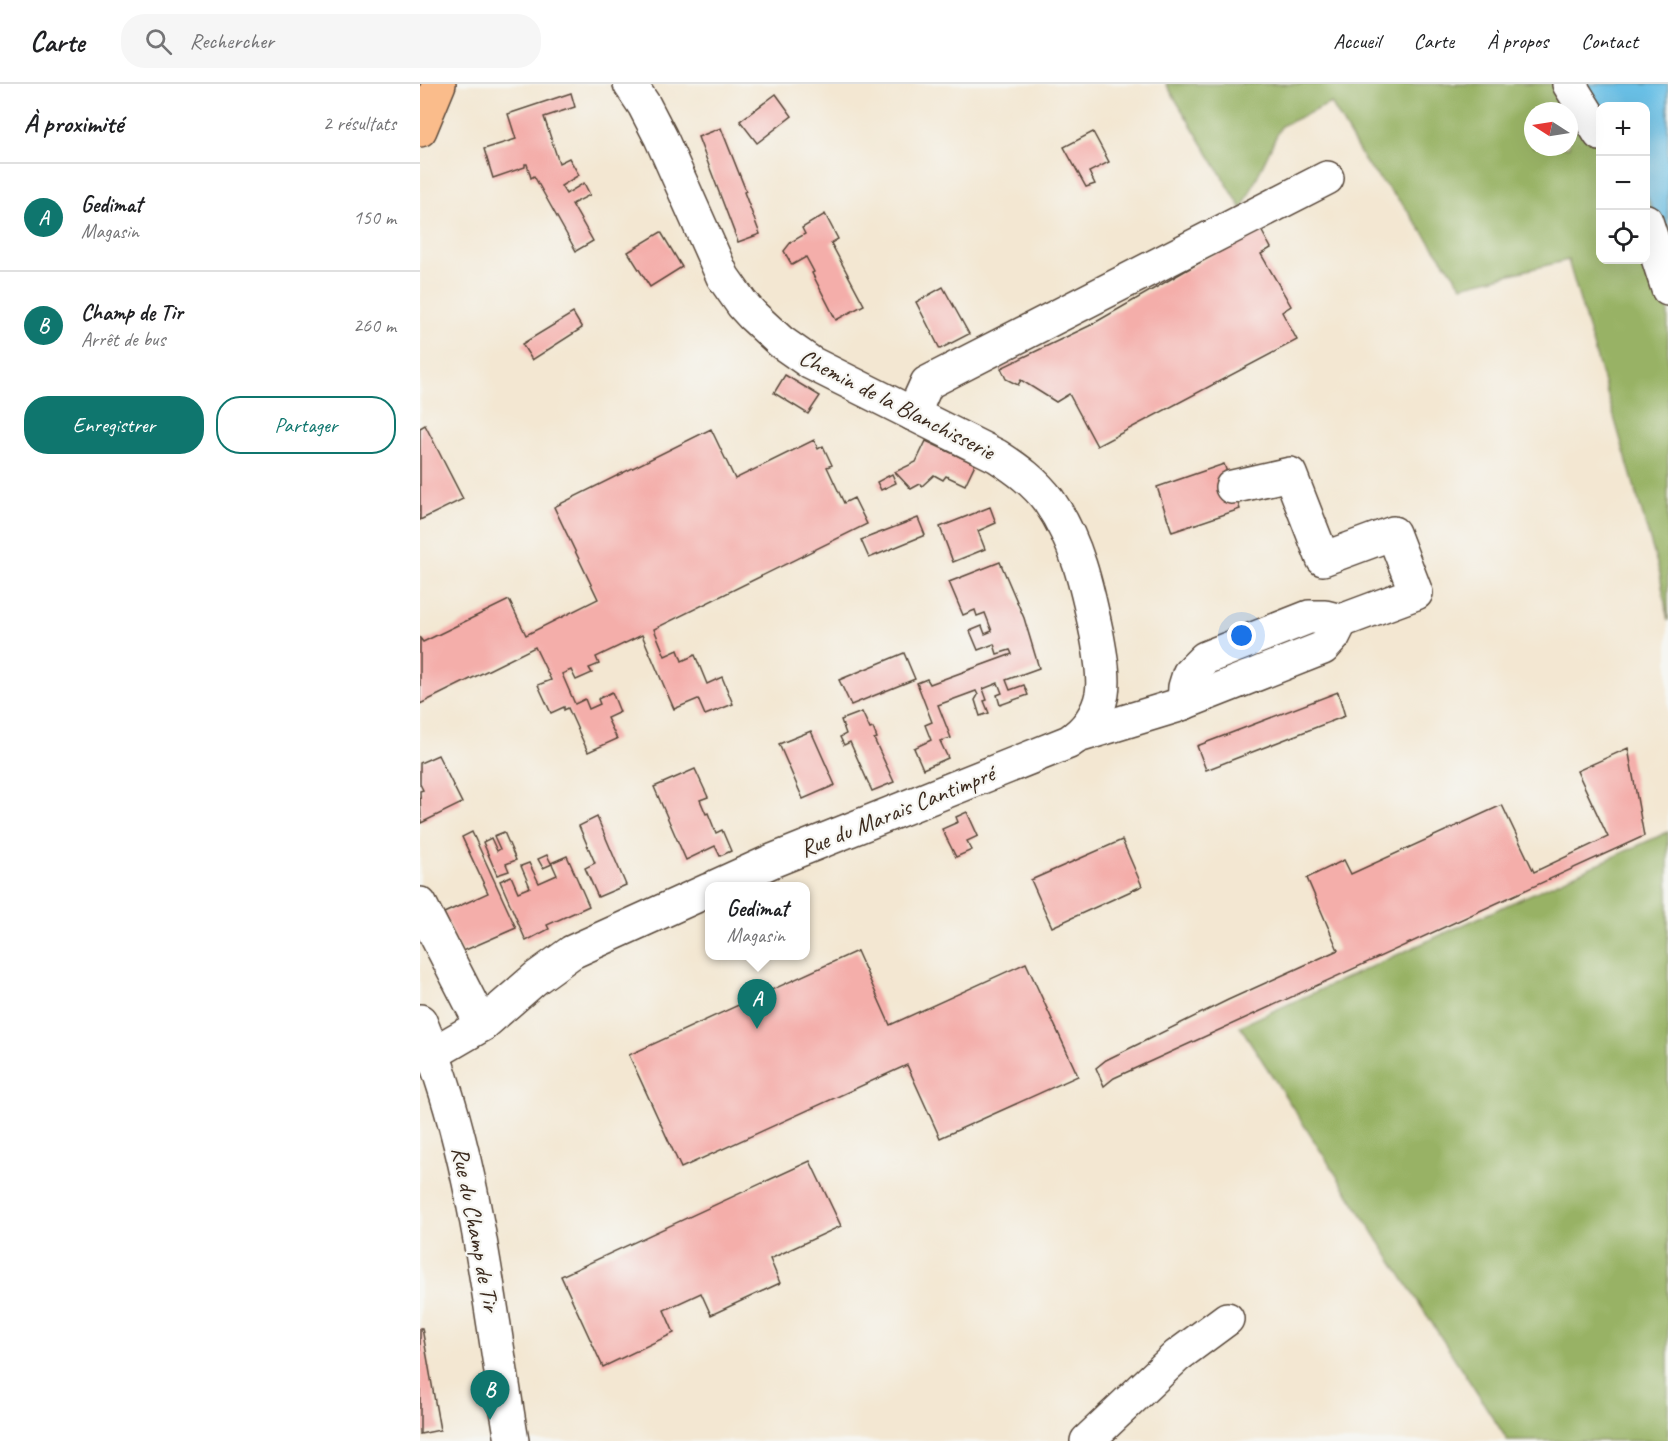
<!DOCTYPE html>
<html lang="fr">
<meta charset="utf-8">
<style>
body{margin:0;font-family:Caveat,sans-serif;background:#f6f6f6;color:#202124}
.controls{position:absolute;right:18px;top:18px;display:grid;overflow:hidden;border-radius:12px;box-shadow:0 6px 24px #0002}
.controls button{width:54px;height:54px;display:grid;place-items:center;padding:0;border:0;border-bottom:2px solid #e0e0e0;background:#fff;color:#202124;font:30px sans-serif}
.compass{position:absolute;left:1104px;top:18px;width:54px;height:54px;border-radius:50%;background:#fff;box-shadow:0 6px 24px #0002;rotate:282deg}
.you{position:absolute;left:822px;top:552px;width:21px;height:21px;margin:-15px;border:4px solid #fff;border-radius:50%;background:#1a73e8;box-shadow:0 0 0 9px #1a73e833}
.badge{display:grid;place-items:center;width:39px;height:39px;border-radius:50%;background:#0f766e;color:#fff;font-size:20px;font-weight:700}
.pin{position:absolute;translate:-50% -50px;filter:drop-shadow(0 2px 3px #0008)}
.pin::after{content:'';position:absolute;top:32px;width:21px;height:18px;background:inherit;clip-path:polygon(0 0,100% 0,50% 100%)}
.popup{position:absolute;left:285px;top:798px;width:105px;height:78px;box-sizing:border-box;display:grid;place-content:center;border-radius:12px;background:#fff;filter:drop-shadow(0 2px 4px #0005);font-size:20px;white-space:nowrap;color:#757577}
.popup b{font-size:22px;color:#202124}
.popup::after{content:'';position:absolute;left:50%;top:100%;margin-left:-12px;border:12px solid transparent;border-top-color:#fff}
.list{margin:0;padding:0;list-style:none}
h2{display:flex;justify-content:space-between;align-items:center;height:78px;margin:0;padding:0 24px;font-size:26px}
h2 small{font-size:20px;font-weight:400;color:#757577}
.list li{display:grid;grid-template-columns:39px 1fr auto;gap:18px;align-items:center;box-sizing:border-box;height:108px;padding:0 24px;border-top:2px solid #e0e0e0}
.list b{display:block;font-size:22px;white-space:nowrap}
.list p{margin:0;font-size:20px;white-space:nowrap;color:#757577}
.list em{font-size:20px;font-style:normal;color:#757577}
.actions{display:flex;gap:12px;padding:18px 24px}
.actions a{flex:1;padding:14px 0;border:2px solid #0f766e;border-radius:24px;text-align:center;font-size:21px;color:#0f766e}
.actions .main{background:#0f766e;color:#fff}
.icon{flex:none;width:33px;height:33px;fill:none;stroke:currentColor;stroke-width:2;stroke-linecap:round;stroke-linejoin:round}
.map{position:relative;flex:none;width:1248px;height:1357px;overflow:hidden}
header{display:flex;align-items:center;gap:36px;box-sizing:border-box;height:84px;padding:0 30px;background:#fff;border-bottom:2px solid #e0e0e0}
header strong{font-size:28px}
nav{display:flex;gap:33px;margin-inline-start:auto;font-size:21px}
.search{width:420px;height:54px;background:#f6f6f6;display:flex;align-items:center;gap:15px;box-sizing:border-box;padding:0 21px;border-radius:24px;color:#757577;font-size:22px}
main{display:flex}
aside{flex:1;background:#fff}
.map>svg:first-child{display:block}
.forest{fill:#98b265;stroke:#6a6e42;stroke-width:1.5;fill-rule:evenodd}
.water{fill:#69c0e6;stroke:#527582;stroke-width:1.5}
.building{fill:#f4aeaa}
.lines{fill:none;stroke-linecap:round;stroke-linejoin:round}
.minor-casing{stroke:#574639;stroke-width:36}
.major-casing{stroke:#574639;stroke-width:36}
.minor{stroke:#fff;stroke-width:33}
.major{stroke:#fabc8b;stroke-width:33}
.labels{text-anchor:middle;stroke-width:4.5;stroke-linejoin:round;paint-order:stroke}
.street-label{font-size:24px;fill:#3b2a1e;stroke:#f6f6f2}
</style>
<header>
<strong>Carte</strong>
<div class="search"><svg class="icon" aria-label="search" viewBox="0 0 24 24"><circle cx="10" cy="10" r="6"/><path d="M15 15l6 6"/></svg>Rechercher</div>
<nav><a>Accueil</a><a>Carte</a><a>À propos</a><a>Contact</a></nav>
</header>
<main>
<aside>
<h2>À proximité<small>2 résultats</small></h2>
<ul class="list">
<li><span class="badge">A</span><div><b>Gedimat</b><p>Magasin</p></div><em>150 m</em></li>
<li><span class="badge">B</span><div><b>Champ de Tir</b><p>Arrêt de bus</p></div><em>260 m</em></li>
</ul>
<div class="actions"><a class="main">Enregistrer</a><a>Partager</a></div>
</aside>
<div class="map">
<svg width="1248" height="1357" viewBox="0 0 1248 1357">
<rect width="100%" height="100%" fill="#f6f6f2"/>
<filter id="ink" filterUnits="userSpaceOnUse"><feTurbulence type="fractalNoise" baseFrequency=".0167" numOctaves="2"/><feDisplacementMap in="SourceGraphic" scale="12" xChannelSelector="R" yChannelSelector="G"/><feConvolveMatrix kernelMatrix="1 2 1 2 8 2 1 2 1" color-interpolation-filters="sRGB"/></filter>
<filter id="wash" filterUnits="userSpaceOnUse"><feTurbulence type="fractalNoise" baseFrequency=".008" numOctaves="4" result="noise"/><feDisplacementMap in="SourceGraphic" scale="24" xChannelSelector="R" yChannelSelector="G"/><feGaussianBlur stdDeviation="1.35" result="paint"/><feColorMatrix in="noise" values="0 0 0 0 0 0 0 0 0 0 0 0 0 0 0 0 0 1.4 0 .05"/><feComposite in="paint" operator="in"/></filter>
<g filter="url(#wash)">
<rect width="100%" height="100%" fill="#f3e7d2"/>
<g class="forest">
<path d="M 746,0 L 1163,0 L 1180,29 L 1180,176 L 1226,176 L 1226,109 L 1248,161 L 1248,537 L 1240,490 L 1148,176 L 1042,202 L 984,122 L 947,81 L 911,19 L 861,42 L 822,125 ZM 1113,27 L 1149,27 L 1149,63 L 1113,63 Z"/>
<polygon points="1248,748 1248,1357 1088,1357 820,942"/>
</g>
<polygon class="water" points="1163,0 1248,0 1248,161 1226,109 1226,22 1180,22"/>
<g id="blocks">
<g class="building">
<polygon points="151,9 155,23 124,33 139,79 149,74 159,91 141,102 146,110 164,99 170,111 152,120 173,157 156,167 114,92 111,94 107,80 105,80 105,83 73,94 64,65 96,55 88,30"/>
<polygon points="356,10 372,32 337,59 320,37"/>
<polygon points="301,44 326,107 324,108 340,150 318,158 278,53"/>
<polygon points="673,48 689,78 669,88 675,100 666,103 644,63"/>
<polygon points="405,130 418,155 411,159 444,221 416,236 392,189 394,188 386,173 372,181 364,167 371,158 385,150 382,144"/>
<polygon points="840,144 851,164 841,170 871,222 862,228 877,256 677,362 649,310 636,318 601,296 598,301 586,295 581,284 669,242"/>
<polygon points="241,148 262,183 230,203 208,168"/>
<polygon points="523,203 549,250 520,265 496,218"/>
<polygon points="153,229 162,244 112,276 102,260"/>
<polygon points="365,291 400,312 388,330 354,309"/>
<polygon points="5,341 43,415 0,436 0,344"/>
<polygon points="291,345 315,395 394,356 398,365 403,362 412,381 407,383 424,419 434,414 447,440 234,545 245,572 258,566 262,577 275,571 287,600 302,593 313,620 285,631 278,615 254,625 222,551 176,573 179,580 169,584 172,589 156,596 151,586 142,590 155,620 165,615 169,625 180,620 178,615 192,608 200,628 187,634 197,655 168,668 148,624 144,626 144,623 131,629 118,601 131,596 115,563 0,620 0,554 3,558 89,516 106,551 178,515 134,423"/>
<polygon points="506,357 555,380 545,401 526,392 523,396 514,391 502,402 500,400 491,405 475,388 496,378"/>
<polygon points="804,380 820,425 752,448 737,403"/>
<polygon points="472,390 476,399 461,406 457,398"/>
<polygon points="570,423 576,439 558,447 565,465 533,478 520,443"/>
<polygon points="498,434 505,451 449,474 441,456"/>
<polygon points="580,478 604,534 619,584 586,596 590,606 604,601 608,611 580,621 577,611 582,609 578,599 563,605 567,616 564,617 569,629 560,632 555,616 558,611 556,607 518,621 531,654 520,657 528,674 503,685 494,664 511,656 505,641 512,638 497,599 507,595 510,600 592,570 590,566 577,570 574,560 558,566 550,547 562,542 565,550 572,547 565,529 557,532 555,526 543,531 529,498"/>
<polygon points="484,569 495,595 431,621 419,596"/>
<polygon points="918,608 925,632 786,686 777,662"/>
<polygon points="442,628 450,645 453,644 457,654 454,655 474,698 452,707 430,658 424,661 420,653 426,650 421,636"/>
<polygon points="391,647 415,701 383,715 359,660"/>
<polygon points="1208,664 1224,752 694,994 684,1002 676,984 686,976 808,916 918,866 887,794 924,776 931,790 1082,721 1114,788 1188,753 1157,687"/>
<polygon points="18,671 42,719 1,739 0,707 3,706 0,700 0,679"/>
<polygon points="275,685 288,713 280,716 286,730 288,729 296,749 302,746 311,767 300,772 295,762 266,776 234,703"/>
<polygon points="547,728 558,752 547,757 552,766 536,773 522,745 538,738 536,733"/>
<polygon points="177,733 206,801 178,813 165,784 175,779 159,742"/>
<polygon points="52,748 96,844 41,868 24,829 68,809 42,753"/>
<polygon points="84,748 96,776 86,780 89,787 77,791 63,758 71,754 77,767 80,765 74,752"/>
<polygon points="702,756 722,802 632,843 611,796"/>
<polygon points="127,771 131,779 147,772 169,822 127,841 129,845 106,857 80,797 91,792 98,808 110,803 101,782 109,779 119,799 137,791 132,780 123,784 118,775"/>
<polygon points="437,867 470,941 606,879 658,992 520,1054 487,981 261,1084 209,971"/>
<polygon points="390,1077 421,1142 350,1175 360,1199 291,1231 281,1209 244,1226 254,1249 183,1283 141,1192"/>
<polygon points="0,1244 2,1244 20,1346 0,1350"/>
</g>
</g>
</g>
<g filter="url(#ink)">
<use href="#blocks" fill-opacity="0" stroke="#574639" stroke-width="1.5"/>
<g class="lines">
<g class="minor-casing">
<g id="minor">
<path d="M 210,0 L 224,21 L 241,54 L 303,193 L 322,220 L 333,232 L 361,258 L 391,279 L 577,372 C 597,385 615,398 629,417 C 657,457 667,503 677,551 C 680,569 685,591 682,610 C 678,630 666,647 649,658 L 352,777 L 297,802"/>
<polyline points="1149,0 1180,50"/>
<polyline points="1226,137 1248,205"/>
<polyline points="493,330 507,299 907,94"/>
<polyline points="764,619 765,603 769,590 785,574 889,533 905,533 921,537 996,509 973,449 903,475 870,390 812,403"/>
<polyline points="658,652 756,622 903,564 913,553 921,537"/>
<polyline points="0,820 62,941"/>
<path d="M 0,937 C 56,1070 68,1216 92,1357"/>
<polyline points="14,969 62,941 116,894 152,868 289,806"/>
<polyline points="667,1357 757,1272 807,1235"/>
</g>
</g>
<g class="major-casing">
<polyline id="major" points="0,46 19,0"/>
</g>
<use href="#minor" class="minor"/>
<use href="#major" class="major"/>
</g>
</g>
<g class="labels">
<g class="street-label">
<text transform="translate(477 320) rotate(27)" y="8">Chemin de la Blanchisserie</text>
<text transform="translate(477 727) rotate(-22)" y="8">Rue du Marais Cantimpré</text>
<text transform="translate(56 1145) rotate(79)" y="8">Rue du Champ de Tir</text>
</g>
</g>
</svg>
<div class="controls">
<button>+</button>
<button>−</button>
<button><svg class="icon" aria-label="locate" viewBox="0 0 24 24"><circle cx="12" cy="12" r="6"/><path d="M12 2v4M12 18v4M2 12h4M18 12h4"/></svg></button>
</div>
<svg class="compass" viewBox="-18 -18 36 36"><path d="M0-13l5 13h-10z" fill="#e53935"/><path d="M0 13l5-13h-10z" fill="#757577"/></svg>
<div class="you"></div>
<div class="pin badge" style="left:337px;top:945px">A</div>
<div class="popup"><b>Gedimat</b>Magasin</div>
<div class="pin badge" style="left:70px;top:1336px">B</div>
</div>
</main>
